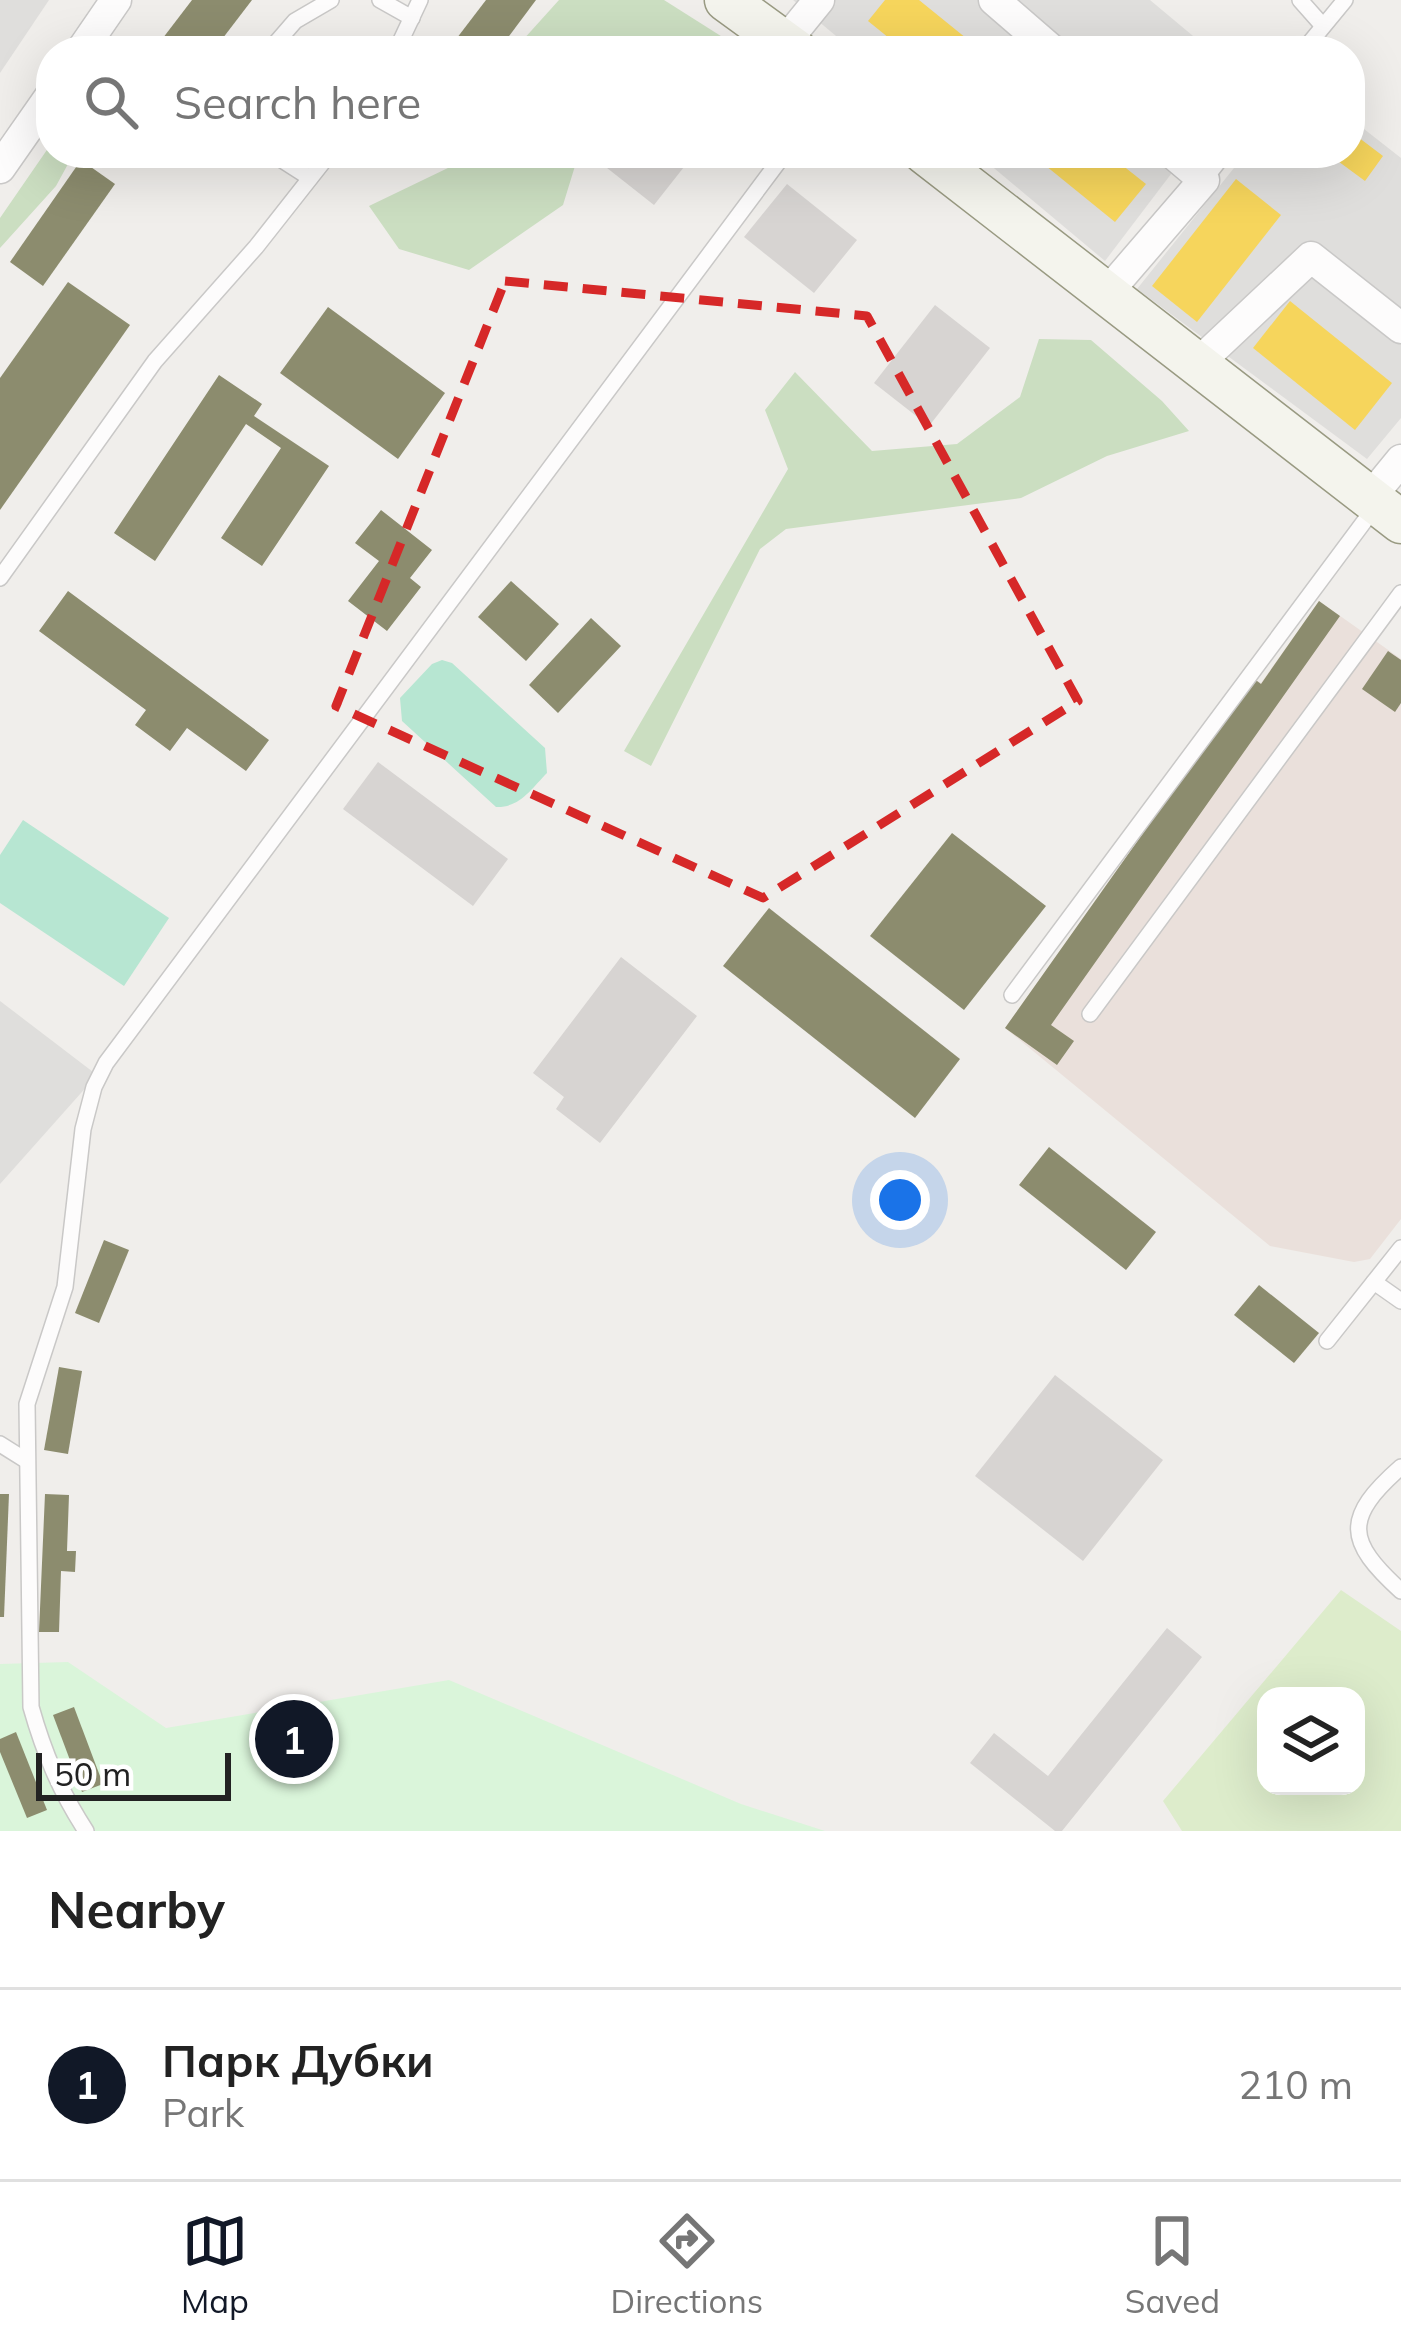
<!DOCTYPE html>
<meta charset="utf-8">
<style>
body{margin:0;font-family:Mulish,sans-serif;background:#f2f2f2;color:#222}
.controls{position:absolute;right:36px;bottom:36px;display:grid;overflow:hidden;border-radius:24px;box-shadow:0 12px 48px #0002}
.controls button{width:108px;height:108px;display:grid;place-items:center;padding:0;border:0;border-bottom:3px solid #e0e0e0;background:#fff;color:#222;font:60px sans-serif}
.scale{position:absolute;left:36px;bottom:30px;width:195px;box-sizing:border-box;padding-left:12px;border:6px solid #222;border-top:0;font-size:33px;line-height:42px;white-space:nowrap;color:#222;-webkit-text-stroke:9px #fff;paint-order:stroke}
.you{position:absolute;left:900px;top:1200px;width:42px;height:42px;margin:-30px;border:9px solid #fff;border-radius:50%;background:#1a73e8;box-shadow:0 0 0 18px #1a73e833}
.badge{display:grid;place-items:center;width:78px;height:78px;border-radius:50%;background:#111827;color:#fff;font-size:39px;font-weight:700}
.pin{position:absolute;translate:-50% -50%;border:6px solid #fff;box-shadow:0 3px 12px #0006}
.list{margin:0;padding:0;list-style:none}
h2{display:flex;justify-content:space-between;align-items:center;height:156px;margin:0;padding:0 48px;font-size:51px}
h2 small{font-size:39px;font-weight:400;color:#767676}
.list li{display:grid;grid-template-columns:78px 1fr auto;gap:36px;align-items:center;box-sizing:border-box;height:192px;padding:0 48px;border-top:3px solid #e0e0e0}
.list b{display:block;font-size:45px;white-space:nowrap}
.list p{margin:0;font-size:39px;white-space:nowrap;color:#767676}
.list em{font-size:39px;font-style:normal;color:#767676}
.icon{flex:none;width:66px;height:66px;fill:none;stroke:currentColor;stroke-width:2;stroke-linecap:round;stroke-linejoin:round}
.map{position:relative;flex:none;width:1401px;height:1831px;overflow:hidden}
.search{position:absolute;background:#fff;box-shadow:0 12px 48px #0002;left:36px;right:36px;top:36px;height:132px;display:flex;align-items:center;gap:30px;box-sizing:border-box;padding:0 42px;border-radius:48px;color:#767676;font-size:45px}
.sheet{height:348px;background:#fff}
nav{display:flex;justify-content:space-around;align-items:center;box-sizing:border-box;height:168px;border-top:3px solid #e0e0e0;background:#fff;font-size:33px;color:#767676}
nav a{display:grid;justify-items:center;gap:6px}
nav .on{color:#111827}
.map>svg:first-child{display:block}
.residential{fill:#dfdedc}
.military{fill:#eae0db}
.grass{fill:#ddeccb;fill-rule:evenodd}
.forest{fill:#cbdec1}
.park{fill:#daf5da}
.pitch{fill:#b7e6d2}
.homes{fill:#f6d55c}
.industry{fill:#8c8c6e}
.building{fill:#d7d4d2}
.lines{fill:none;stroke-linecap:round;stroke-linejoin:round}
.lane-casing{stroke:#c9c8c7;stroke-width:18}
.street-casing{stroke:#c9c8c7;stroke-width:33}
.secondary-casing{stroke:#999a82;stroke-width:45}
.lane{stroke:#fdfcfc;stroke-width:15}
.street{stroke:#fdfcfc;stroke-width:30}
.secondary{stroke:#f4f4ed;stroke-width:42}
.marked{fill:none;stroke:#d62828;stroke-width:9;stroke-dasharray:24 15;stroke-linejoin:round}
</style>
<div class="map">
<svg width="1401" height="1831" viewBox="0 0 1401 1831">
<rect width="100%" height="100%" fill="#f0eeeb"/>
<g class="residential">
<polygon points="0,0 49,0 0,73"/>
<polygon points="793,0 1150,0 1211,51 854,51"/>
<polygon points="1350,118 1401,158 1401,418 1367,459 1137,289 1246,153 1350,153"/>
<polygon points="976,153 1187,153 1105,261"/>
<polygon points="0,1001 97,1075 0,1184"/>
</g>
<polygon class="military" points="1319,601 1401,659 1401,1219 1370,1259 1354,1262 1270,1246 1005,1028 1253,678 1261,683"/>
<path class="grass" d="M 1341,1590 L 1401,1631 L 1401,1831 L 1182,1831 L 1163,1801 ZM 1266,1696 L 1356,1696 L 1356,1786 L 1266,1786 Z"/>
<g class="forest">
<polygon points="559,0 664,0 724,38 737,51 513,51"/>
<polygon points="51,144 51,153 74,153 56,186 0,248 0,218"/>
<polygon points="454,153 579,153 563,205 469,270 399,249 369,206 450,167"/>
<polygon points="1039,339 1091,340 1162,401 1189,431 1107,456 1021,498 786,529 760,549 651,766 624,751 788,469 765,410 795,372 872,451 957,444 1020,397"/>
</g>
<polygon class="park" points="68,1662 166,1728 449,1680 741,1804 825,1831 0,1831 0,1664"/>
<g class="pitch">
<path d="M 442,660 L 452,663 L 545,748 L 547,773 C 532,788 520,808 496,807 L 402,721 L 400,698 L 432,664 Z"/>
<polygon points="23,820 169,918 124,986 0,903 0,855"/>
</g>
<g class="homes">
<polygon points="885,0 919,0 982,51 905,51 868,21"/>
<polygon points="1350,131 1383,156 1365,181 1327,153 1350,153"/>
<polygon points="1030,153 1107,153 1146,184 1115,222"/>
<polygon points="1236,179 1281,215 1197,322 1152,286"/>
<polygon points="1290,301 1392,383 1355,430 1253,348"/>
</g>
<g class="industry">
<polygon points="192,0 252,0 213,51 153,51"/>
<polygon points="486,0 536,0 498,51 447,51"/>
<polygon points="81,160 115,184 43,286 10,262"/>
<polygon points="68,282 130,325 0,510 0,378"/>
<polygon points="328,307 445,393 398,459 280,373"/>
<polygon points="219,375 262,404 254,416 329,466 262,566 221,538 281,448 246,424 155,561 114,533"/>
<polygon points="381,510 432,550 410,578 421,587 387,631 348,601 379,561 355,543"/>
<polygon points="511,581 559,624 526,661 478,617"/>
<polygon points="68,591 269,740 246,771 187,728 170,751 135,725 146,710 39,631"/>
<polygon points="1319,601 1340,616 1051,1025 1074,1041 1057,1065 1005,1028 1253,678 1261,684"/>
<polygon points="591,618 621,646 558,713 529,685"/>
<polygon points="1388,651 1401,660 1401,703 1395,712 1362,689"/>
<polygon points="952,833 1046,906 964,1010 870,936"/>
<polygon points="769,908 960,1059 915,1118 723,966"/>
<polygon points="1049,1147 1156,1232 1126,1270 1019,1185"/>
<polygon points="104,1240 129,1250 99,1323 75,1313"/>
<polygon points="1259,1285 1319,1333 1294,1363 1234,1315"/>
<polygon points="59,1367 82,1371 68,1454 44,1450"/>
<polygon points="0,1494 9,1494 4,1617 0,1617"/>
<polygon points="45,1494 69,1495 67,1551 76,1551 75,1572 61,1571 59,1632 39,1632"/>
<polygon points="74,1707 103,1784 82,1792 53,1715"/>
<polygon points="16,1732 47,1810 27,1818 0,1752 0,1739"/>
</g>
<g class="building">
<polygon points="611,153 695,153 654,205 602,164"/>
<polygon points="787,184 857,240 814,293 744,237"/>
<polygon points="935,305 990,348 929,426 874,383"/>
<polygon points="378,762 508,859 473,906 343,809"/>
<polygon points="621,957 697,1016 600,1143 556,1109 564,1097 533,1073"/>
<polygon points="1055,1375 1163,1460 1083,1561 975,1476"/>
<polygon points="1167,1628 1202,1657 1062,1831 1055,1831 970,1763 994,1733 1048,1776"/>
</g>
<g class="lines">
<g class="lane-casing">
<g id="lane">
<polyline points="380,0 412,18"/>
<polyline points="1300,0 1323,26"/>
<polyline points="269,51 295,21 331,0"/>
<polyline points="396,51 420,0"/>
<polyline points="1303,51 1345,0"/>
<polyline points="271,153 310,178"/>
<polyline points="1204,180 1225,153"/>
<polyline points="0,578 155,361 256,247 330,153"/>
<polyline points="1012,995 1375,507"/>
<polyline points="1090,1014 1401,593"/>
<polyline points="1374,1282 1401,1301"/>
<polyline points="1327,1341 1401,1248"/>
<polyline points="0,1444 27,1461"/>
<path d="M 1401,1467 C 1343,1518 1346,1541 1401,1591"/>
<path d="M 86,1831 C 60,1791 44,1753 31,1707 L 27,1404 L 65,1287 L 83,1129 L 94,1087 L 106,1063 L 785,153"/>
</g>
</g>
<g class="street-casing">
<g id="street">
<polyline points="994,0 1053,51"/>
<polyline points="785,42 819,0"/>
<polyline points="81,51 116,0"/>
<polyline points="0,168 51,95"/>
<polyline points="1105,295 1204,180 1172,153"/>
<polyline points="1195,366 1311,257 1401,328"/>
<polyline points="1369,499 1401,460"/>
</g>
</g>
<g class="secondary-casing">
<g id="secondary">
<polyline points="726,0 796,51"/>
<polyline points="925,153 1401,522"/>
</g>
</g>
<use href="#lane" class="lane"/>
<use href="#street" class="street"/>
<use href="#secondary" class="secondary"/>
</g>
<path class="marked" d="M 505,281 L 867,316 L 1078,701 L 763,898 L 336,706 Z"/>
</svg>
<div class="controls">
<button><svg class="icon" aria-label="layers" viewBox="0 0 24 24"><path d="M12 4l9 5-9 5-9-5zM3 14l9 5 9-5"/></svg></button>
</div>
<div class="scale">50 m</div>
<div class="you"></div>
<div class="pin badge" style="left:294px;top:1739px">1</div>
<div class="search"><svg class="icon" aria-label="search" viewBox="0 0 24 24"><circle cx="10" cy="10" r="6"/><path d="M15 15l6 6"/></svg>Search here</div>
</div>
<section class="sheet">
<h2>Nearby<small></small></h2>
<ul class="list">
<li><span class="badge">1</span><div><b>Парк Дубки</b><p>Park</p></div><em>210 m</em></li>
</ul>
</section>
<nav>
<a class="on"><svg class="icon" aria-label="map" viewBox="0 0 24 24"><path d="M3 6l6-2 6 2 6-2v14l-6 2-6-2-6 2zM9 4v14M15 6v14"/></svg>Map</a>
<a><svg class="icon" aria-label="directions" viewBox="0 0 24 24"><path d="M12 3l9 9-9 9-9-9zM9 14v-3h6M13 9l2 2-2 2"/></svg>Directions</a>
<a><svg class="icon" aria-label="saved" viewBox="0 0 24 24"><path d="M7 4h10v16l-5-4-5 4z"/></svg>Saved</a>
</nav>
